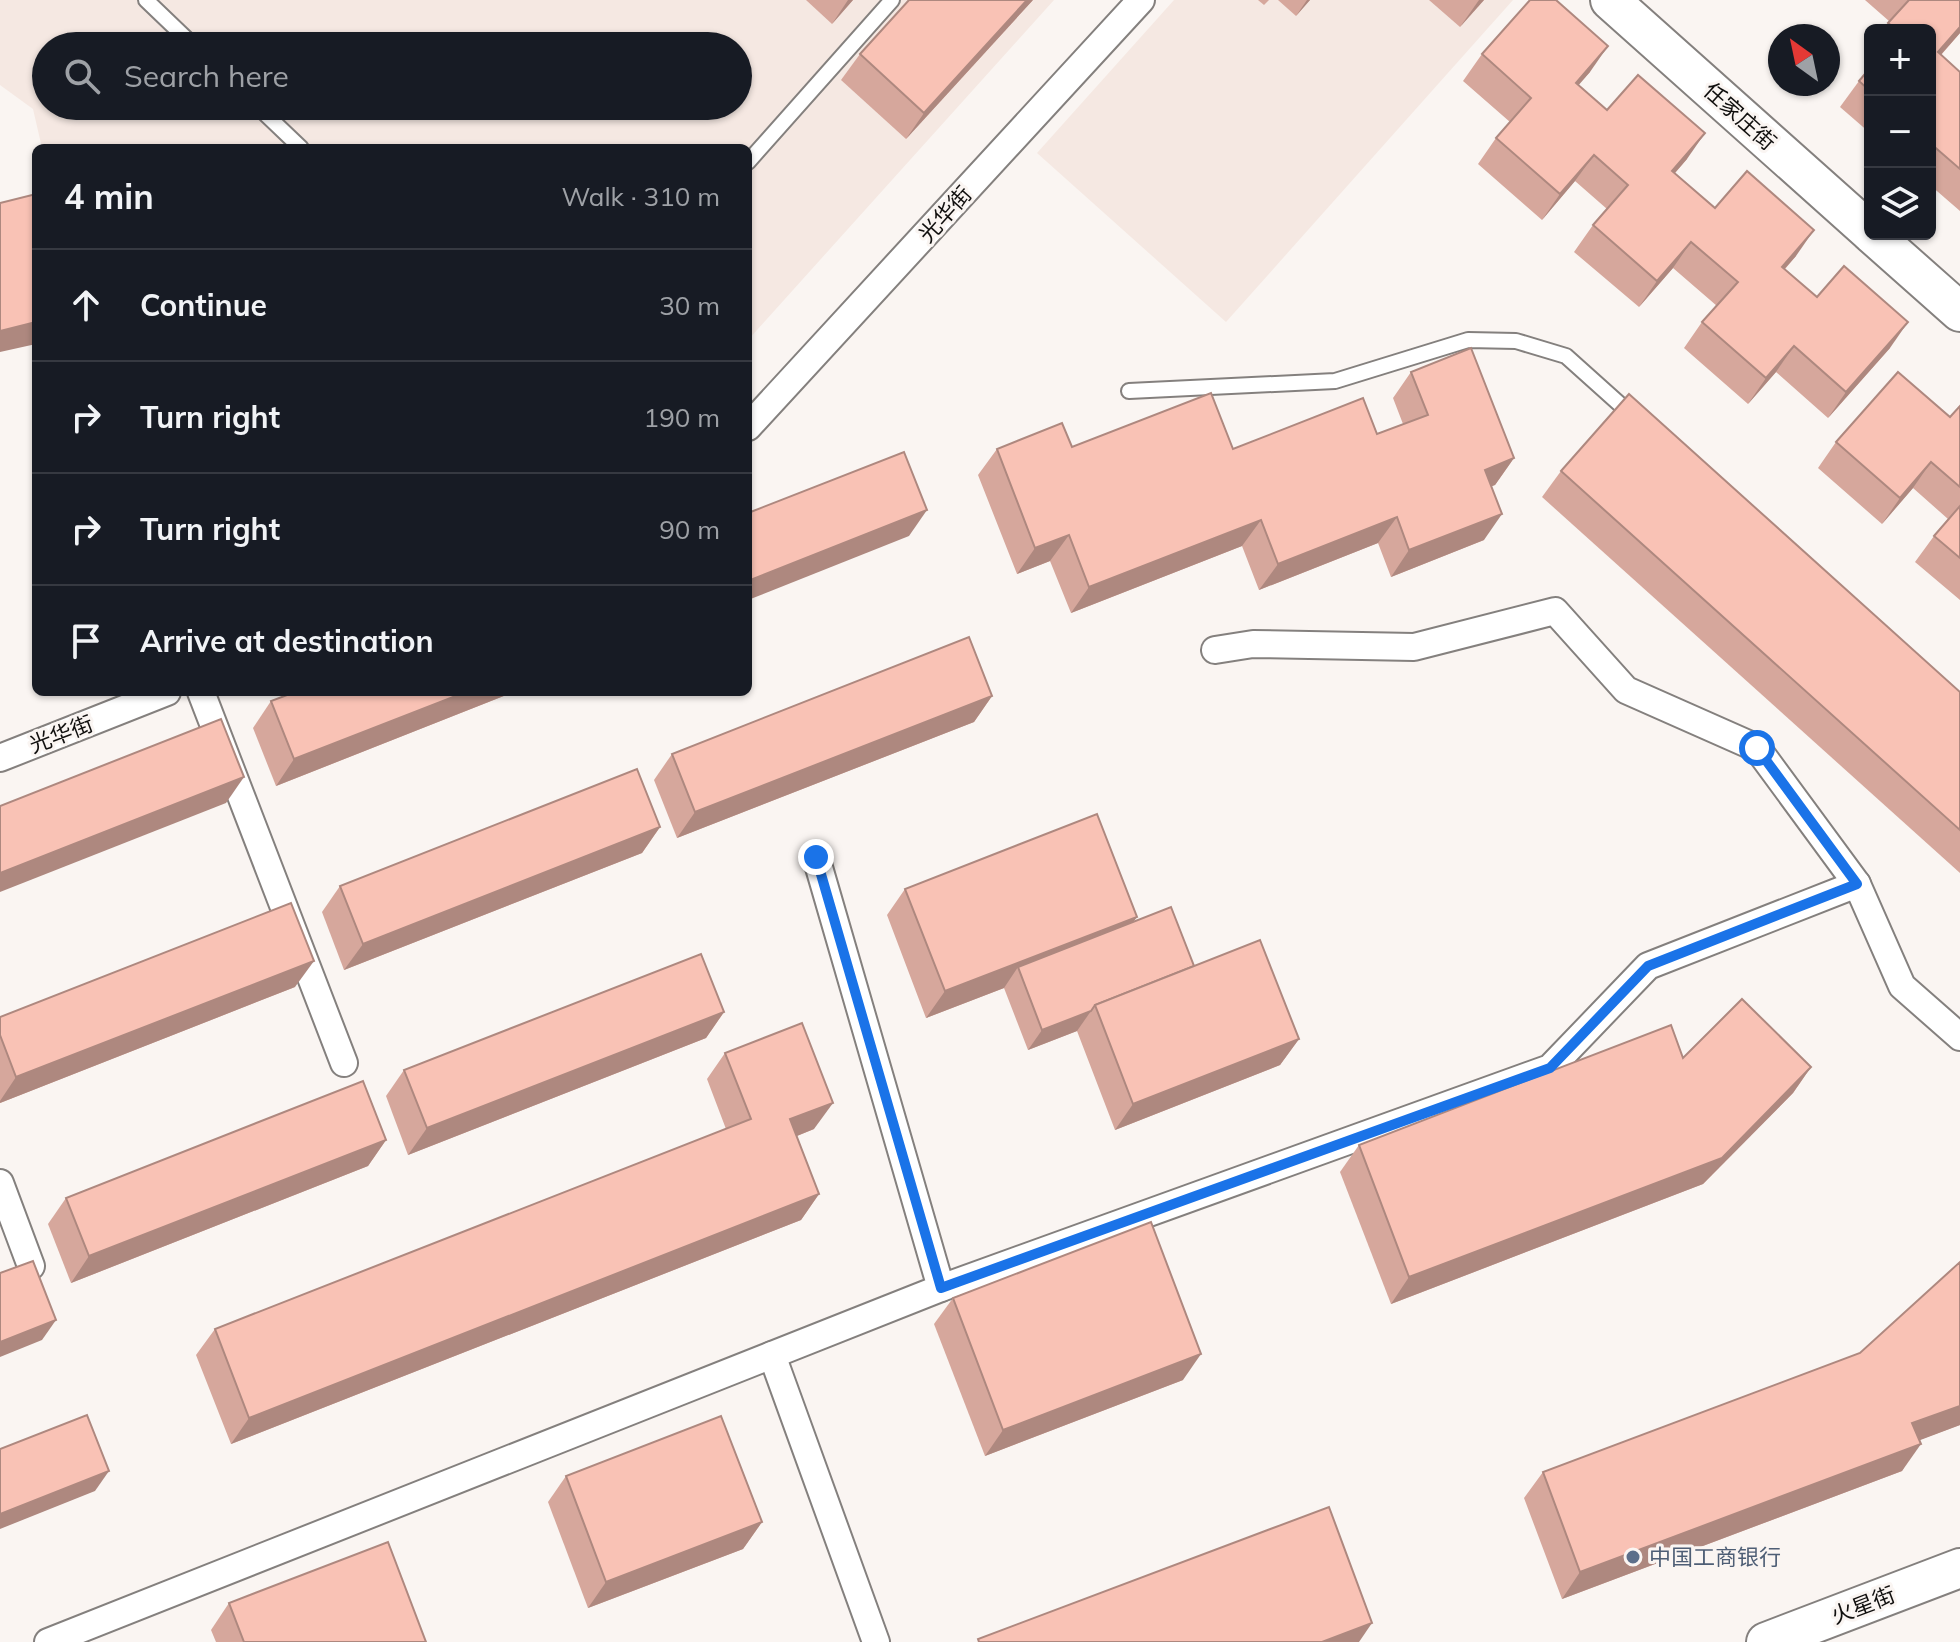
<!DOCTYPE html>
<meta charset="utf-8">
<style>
body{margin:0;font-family:Mulish,"Noto Sans SC",sans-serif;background:#20242c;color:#f1f3f6}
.controls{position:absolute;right:24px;top:24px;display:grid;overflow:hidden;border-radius:12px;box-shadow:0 2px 6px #0004}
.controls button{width:72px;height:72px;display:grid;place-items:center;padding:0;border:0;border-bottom:2px solid #363941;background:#171b24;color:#f1f3f6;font:40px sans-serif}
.compass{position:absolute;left:1768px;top:24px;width:72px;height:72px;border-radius:50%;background:#171b24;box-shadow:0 2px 6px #0004;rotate:327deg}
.stop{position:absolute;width:24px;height:24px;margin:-18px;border:6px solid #1a73e8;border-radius:50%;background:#fff}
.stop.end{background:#1a73e8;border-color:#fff;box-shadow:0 2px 8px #0008}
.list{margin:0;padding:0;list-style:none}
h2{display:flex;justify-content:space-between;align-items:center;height:104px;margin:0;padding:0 32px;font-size:34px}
h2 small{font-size:26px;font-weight:400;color:#9ea1a6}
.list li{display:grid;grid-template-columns:52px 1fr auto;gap:24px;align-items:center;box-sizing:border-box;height:112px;padding:0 32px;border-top:2px solid #363941}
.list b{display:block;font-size:30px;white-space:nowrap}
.list em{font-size:26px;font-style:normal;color:#9ea1a6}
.icon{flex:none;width:44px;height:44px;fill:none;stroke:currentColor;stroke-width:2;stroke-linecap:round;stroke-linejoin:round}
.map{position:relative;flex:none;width:1960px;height:1642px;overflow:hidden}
.search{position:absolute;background:#171b24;box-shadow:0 2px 6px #0004;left:32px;top:32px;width:720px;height:88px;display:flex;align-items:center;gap:20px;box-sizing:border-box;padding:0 28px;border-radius:44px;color:#9ea1a6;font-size:30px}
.panel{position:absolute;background:#171b24;box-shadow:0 2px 6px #0004;left:32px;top:144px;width:720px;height:552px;border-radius:12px}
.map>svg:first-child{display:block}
.built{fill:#f5e8e2;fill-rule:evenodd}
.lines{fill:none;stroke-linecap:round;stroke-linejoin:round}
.lane-casing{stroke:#84807e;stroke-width:18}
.street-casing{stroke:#84807e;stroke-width:30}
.secondary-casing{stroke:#84807e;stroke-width:42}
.lane{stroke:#fff;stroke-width:14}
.street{stroke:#fff;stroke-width:26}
.secondary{stroke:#fff;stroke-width:38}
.wall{fill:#d6a79c}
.shaded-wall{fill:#ae887f}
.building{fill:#f9c2b5;stroke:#ae887f;stroke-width:2}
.route{stroke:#1a73e8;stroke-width:10}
.service-dot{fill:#5c6f8a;stroke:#faf5f2;stroke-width:3}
.labels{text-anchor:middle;stroke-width:6;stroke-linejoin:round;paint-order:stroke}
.street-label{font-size:22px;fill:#100f0e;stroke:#faf5f2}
.service-label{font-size:22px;fill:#4e5e75;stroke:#faf5f2;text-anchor:start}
</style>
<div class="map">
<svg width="1960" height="1642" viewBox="0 0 1960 1642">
<rect width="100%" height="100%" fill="#faf5f2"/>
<g class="built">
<path d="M 0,0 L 1054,0 L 748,340 L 748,148 L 42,148 L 33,109 L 0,85 ZM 46,46 L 738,46 L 738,106 L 46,106 Z"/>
<polygon points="1174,0 1513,0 1226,322 1037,153"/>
</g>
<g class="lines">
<g class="lane-casing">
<g id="lane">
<polyline points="146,0 194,46"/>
<polyline points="257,106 301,148"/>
<polyline points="748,162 892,0"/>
<polyline points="1129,391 1335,381 1468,340 1516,341 1566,356 1634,417"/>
</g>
</g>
<g class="street-casing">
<g id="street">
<polyline points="748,427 1141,0"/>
<polyline points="1215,650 1253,644 1414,647 1555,611 1626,690 1757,748 1857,884 1902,986 1960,1037"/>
<polyline points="201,692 344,1063"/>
<polyline points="0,758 167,692"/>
<polyline points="0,1183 31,1266"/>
<polyline points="941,1288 1550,1068 1648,966 1857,884"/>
<polyline points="772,1355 876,1642"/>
<polyline points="48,1642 941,1288 816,857"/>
</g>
</g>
<g class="secondary-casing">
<g id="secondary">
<polyline points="1610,0 1870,232"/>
<polyline points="1872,234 1960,312"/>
<polyline points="1766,1642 1960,1568"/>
</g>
</g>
<use href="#lane" class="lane"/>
<use href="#street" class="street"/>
<use href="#secondary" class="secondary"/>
</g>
<g class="wall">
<polygon points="806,0 853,0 832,24"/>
<polygon points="1033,0 906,139 841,80 860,54"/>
<polygon points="1258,0 1269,0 1264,5"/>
<polygon points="1278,0 1310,0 1296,16"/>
<polygon points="1429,0 1484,0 1460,27"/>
<polygon points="1865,0 1960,0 1960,33 1941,55 1960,72 1960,211 1930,185 1930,30 1883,30 1889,21"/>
<polygon points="1482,54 1590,72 1578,85 1607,110 1687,159 1675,173 1715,208 1796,256 1785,269 1817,297 1890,348 1828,418 1776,372 1748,404 1684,348 1702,322 1717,306 1673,268 1639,307 1574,252 1593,225 1607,209 1575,181 1542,220 1478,164 1496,138 1510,122 1463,81"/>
<polygon points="1870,68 1870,133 1840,107 1859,81"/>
<polygon points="1411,372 1514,458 1495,485 1491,486 1484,540 1391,577 1378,543 1259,590 1242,546 1071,613 1050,561 1017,574 978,475 997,449 1072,447 1233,449 1377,434 1403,424 1393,398"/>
<polygon points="1960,406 1960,600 1915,562 1934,536 1948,519 1913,488 1882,524 1818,468 1836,442 1950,417"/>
<polygon points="1561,471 1960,692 1960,873 1542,497"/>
<polygon points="514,692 276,786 253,728 271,701"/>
<polygon points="992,696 974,722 677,838 654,780 672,754"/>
<polygon points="660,827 642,853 344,970 322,912 340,886"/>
<polygon points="905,889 1133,922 1299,1039 1280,1065 1115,1130 1077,1031 1028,1050 1004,988 926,1018 887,915"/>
<polygon points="295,987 0,1103 0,1017"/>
<polygon points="724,1012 706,1038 408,1155 386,1096 404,1070"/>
<polygon points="725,1053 814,1129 797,1136 819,1194 801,1220 231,1444 196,1355 215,1329 726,1129 707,1079"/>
<polygon points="1683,1058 1811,1067 1793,1093 1703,1184 1391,1304 1340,1172 1359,1145"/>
<polygon points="386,1140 368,1166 71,1283 48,1224 66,1198"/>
<polygon points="1960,1262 1960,1425 1919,1440 1902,1471 1562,1599 1524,1498 1543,1472 1860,1353"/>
<polygon points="953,1298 1183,1380 985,1456 934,1324"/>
<polygon points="566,1476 762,1522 743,1549 588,1608 548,1502"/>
<polygon points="229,1603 426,1642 216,1642 211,1630"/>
</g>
<g class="shaded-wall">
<polygon points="848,0 853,0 832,24"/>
<polygon points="1027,0 1033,0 906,139 924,113"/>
<polygon points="1307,0 1310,0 1296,16"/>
<polygon points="1479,0 1484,0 1460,27"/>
<polygon points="1960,27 1960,33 1930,67 1938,52"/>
<polygon points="1608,46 1590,72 1557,110 1576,83"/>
<polygon points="1705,133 1687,159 1654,197 1672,171"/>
<polygon points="1594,155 1575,181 1542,220 1560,194"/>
<polygon points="1814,230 1796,256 1763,293 1782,267"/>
<polygon points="1691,242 1673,268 1639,307 1657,281"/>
<polygon points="36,322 36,344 0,352 0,331"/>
<polygon points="1908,322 1890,348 1828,418 1846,392"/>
<polygon points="1794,346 1776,372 1748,404 1766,378"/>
<polygon points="1514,458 1495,485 1466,496 1485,470"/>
<polygon points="1931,462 1913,488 1882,524 1900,498"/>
<polygon points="927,510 909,536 748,600 748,581"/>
<polygon points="1502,514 1484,540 1391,577 1409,550"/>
<polygon points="1397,517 1378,543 1259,590 1278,564"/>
<polygon points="1261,520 1242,546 1071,613 1089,587"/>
<polygon points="1069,535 1050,561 1017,574 1035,548"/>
<polygon points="466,692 514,692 276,786 294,759"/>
<polygon points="992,696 974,722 677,838 695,812"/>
<polygon points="244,777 226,803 0,892 0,873"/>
<polygon points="660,827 642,853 344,970 363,944"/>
<polygon points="1137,917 1118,943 1018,967 1004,988 926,1018 945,991"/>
<polygon points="314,961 295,987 0,1103 0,1101 16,1077"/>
<polygon points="1091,1011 1077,1031 1028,1050 1042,1030"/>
<polygon points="724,1012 706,1038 408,1155 427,1128"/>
<polygon points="1299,1039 1280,1065 1115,1130 1133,1104"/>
<polygon points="1811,1067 1793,1093 1703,1184 1391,1304 1409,1277"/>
<polygon points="833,1103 814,1129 772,1146 790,1119"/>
<polygon points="386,1140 368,1166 71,1283 89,1256"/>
<polygon points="819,1194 801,1220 231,1444 249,1418"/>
<polygon points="56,1320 42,1340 0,1357 0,1342"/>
<polygon points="1201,1354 1183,1380 985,1456 1003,1430"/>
<polygon points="1960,1406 1960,1425 1894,1450 1912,1423"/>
<polygon points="1921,1444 1902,1471 1562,1599 1580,1572"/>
<polygon points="109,1471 95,1491 0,1529 0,1514"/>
<polygon points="762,1522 743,1549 588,1608 606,1582"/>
<polygon points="1372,1623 1359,1642 1322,1642"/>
</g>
<g class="building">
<polygon points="909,0 1027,0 924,113 860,54"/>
<polygon points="1530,0 1556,0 1608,46 1576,83 1607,110 1638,75 1705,133 1672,171 1715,208 1747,171 1814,230 1782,267 1817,297 1844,266 1908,322 1846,392 1794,346 1766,378 1702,322 1738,282 1691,242 1657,281 1593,225 1628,185 1594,155 1560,194 1496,138 1531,98 1482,54"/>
<polygon points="1909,0 1960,0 1960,27 1938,52 1960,72 1960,169 1930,143 1930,30 1897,30 1888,23"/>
<polygon points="1870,68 1870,91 1859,81"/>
<polygon points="36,194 36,322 0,331 0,203"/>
<polygon points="1471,348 1514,458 1485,470 1502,514 1409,550 1397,517 1278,564 1261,520 1089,587 1069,535 1035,548 997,449 1062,423 1072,447 1211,393 1233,449 1363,398 1377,434 1428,415 1411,372"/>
<polygon points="1898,372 1950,417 1960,406 1960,487 1931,462 1900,498 1836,442"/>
<polygon points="1629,394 1960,692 1960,830 1561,471"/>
<polygon points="904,452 927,510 748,581 748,513"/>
<polygon points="1960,506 1960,558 1934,536"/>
<polygon points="969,637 992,696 695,812 672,754"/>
<polygon points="295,692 466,692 294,759 271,701"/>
<polygon points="221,719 244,777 0,873 0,806"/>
<polygon points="637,769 660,827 363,944 340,886"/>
<polygon points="1097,814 1137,917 945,991 905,889"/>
<polygon points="291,903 314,961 16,1077 0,1035 0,1017"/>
<polygon points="1171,907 1194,966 1095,1005 1091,1011 1042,1030 1018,967"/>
<polygon points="1260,940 1299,1039 1133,1104 1095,1005"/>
<polygon points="701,954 724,1012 427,1128 404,1070"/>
<polygon points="1742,999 1811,1067 1722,1158 1409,1277 1359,1145 1671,1025 1683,1058"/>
<polygon points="802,1023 833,1103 790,1119 819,1194 249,1418 215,1329 751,1119 725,1053"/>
<polygon points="363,1081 386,1140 89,1256 66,1198"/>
<polygon points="1151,1222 1201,1354 1003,1430 953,1298"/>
<polygon points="33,1261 56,1320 0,1342 0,1273"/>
<polygon points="1960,1262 1960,1406 1912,1423 1921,1444 1580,1572 1543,1472 1860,1353"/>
<polygon points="87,1415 109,1471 0,1514 0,1449"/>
<polygon points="721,1416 762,1522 606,1582 566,1476"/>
<polygon points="1329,1507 1372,1623 1322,1642 979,1642 978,1639"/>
<polygon points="388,1542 426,1642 244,1642 229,1603"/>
</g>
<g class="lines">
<polyline class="route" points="816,857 941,1288 1550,1068 1648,966 1857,884 1757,748"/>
</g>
<circle class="service-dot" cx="1633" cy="1557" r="8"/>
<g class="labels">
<g class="street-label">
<text transform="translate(1740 116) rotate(42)" y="8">任家庄街</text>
<text transform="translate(945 214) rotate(-48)" y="8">光华街</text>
<text transform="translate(61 734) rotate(-21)" y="8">光华街</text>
<text transform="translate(1863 1605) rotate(-21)" y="8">火星街</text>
</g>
<g class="service-label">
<text x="1649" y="1565">中国工商银行</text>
</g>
</g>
</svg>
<div class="controls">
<button>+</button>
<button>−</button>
<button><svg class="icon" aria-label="layers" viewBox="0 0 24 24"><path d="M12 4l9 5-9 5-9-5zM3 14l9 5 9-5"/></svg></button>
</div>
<svg class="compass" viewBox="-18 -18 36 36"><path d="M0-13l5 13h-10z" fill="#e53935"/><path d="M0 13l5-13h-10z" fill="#9ea1a6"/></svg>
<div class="stop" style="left:1757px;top:748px"></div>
<div class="stop end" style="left:816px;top:857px"></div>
<div class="search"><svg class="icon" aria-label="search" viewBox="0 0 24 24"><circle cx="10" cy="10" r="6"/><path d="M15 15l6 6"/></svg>Search here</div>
<section class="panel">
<h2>4 min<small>Walk · 310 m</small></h2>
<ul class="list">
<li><svg class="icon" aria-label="ahead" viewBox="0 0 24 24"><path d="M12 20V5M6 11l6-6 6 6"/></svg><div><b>Continue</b></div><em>30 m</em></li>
<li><svg class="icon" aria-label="right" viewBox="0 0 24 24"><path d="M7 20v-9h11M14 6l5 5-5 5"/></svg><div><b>Turn right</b></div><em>190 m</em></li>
<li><svg class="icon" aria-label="right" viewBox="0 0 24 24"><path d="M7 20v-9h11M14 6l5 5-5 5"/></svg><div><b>Turn right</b></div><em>90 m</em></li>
<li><svg class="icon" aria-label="arrive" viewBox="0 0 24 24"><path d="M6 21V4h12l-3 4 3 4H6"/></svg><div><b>Arrive at destination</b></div></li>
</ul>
</section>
</div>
